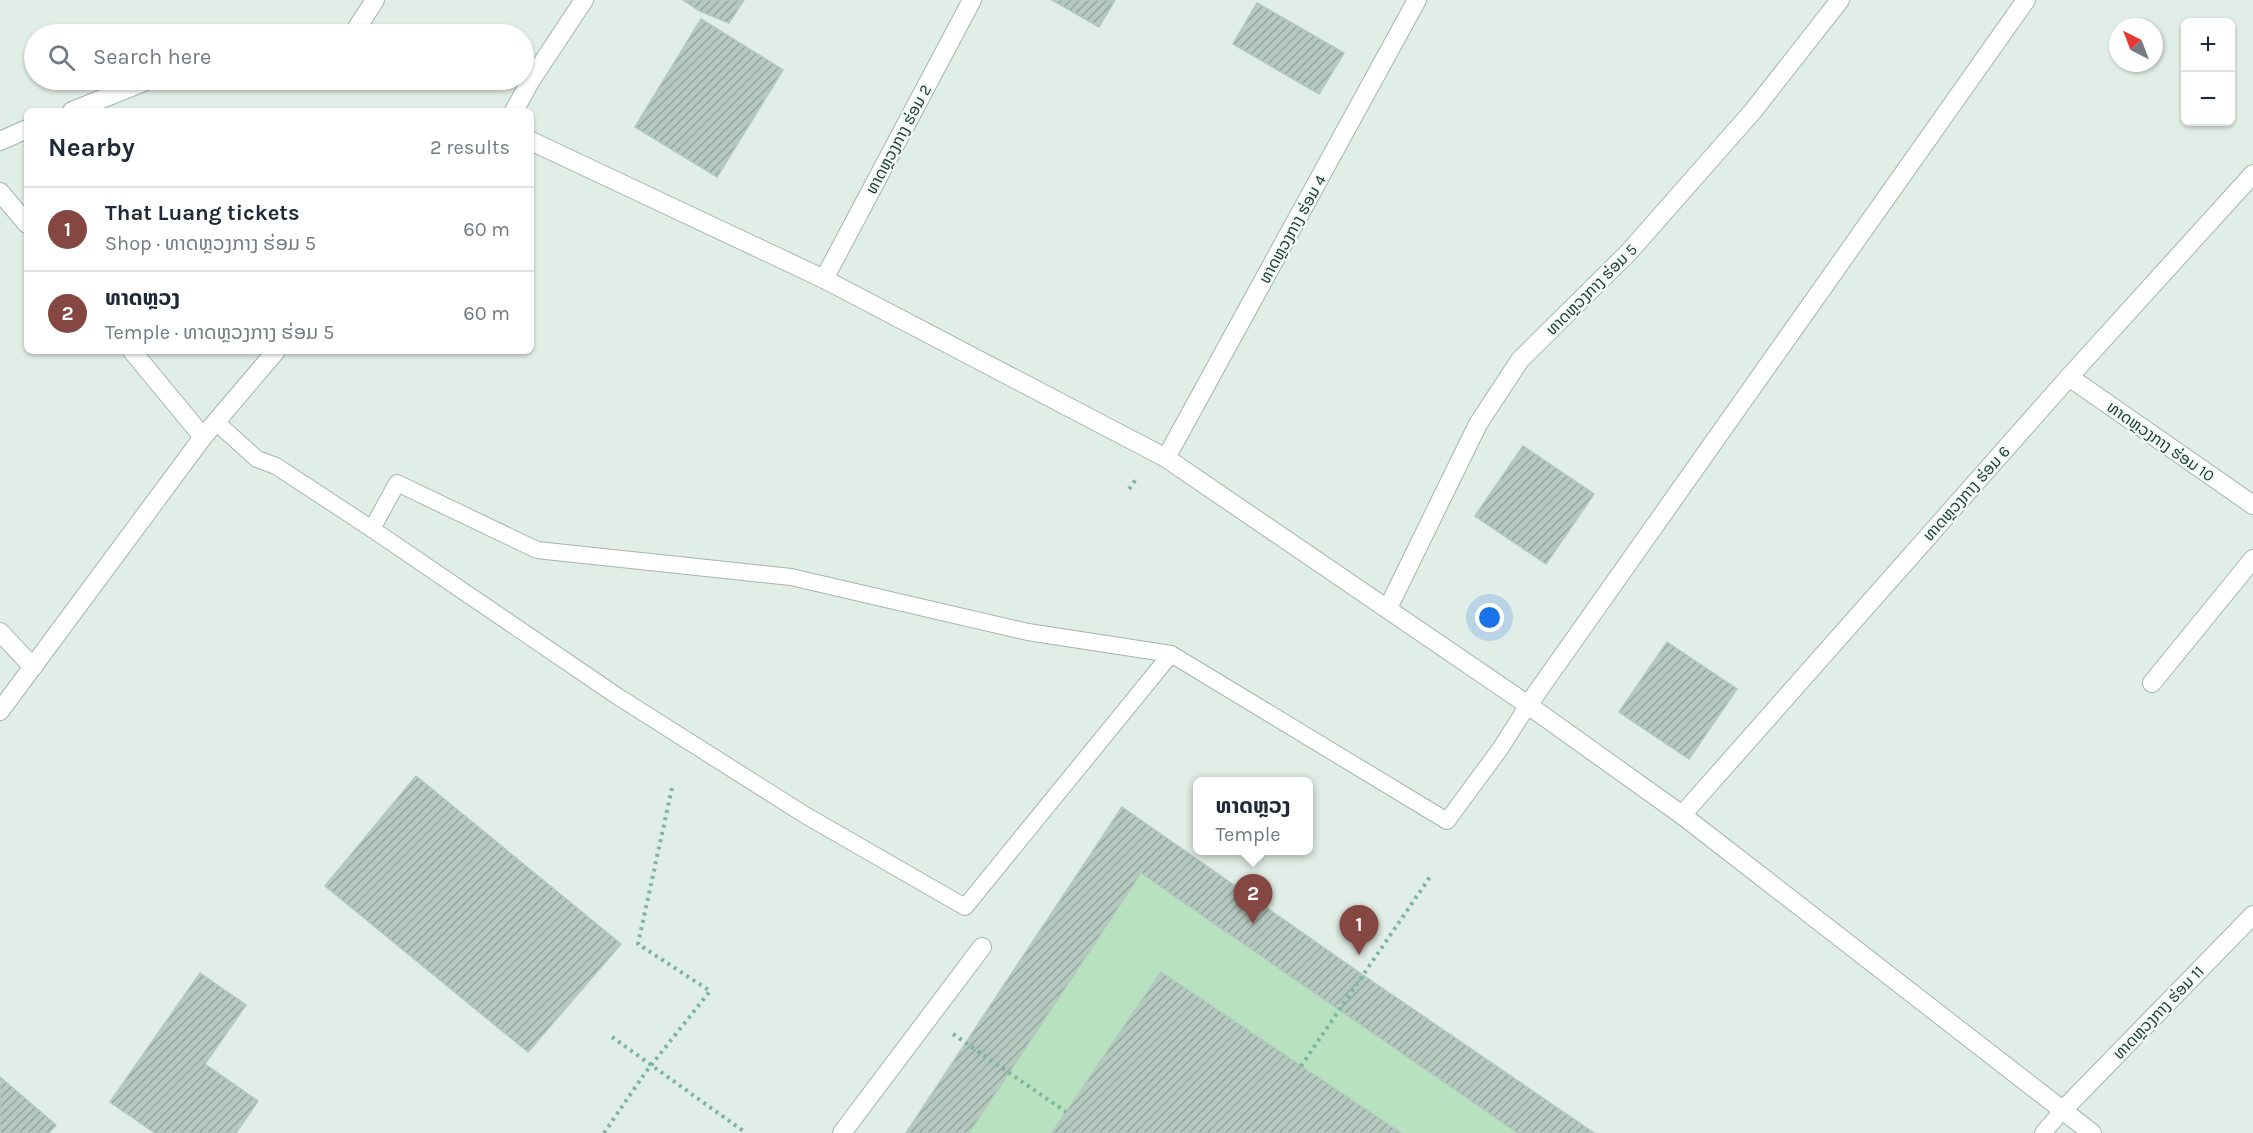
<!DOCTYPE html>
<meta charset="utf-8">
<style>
body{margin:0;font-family:Karla,"Noto Sans Lao",sans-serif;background:#f2f2f3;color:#1f2937}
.controls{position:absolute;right:18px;top:18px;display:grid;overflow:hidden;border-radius:9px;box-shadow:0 2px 4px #0004}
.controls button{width:54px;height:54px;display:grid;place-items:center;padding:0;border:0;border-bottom:2px solid #e0e1e3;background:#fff;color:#1f2937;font:30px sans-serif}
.compass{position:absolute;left:2109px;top:18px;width:54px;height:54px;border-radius:50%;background:#fff;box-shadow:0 2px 4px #0004;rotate:318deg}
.you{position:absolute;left:1490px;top:618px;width:21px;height:21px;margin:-15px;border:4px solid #fff;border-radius:50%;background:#1a73e8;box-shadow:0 0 0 9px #1a73e833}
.badge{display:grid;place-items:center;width:39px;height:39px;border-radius:50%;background:#844741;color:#fff;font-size:20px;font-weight:700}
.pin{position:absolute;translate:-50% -50px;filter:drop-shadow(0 2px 3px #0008)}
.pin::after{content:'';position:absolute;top:32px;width:21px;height:18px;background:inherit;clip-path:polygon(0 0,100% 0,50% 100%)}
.popup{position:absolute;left:1193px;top:777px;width:120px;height:78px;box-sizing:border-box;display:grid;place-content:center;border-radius:9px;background:#fff;filter:drop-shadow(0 2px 4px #0005);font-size:20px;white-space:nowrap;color:#747a83}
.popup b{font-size:22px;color:#1f2937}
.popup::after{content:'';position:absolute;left:50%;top:100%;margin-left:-12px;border:12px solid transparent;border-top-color:#fff}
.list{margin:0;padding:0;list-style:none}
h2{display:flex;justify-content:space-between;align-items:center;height:78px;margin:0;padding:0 24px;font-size:26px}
h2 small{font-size:20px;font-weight:400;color:#747a83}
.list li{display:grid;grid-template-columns:39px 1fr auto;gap:18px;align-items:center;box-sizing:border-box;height:84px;padding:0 24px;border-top:2px solid #e0e1e3}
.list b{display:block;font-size:22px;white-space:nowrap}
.list p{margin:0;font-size:20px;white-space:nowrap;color:#747a83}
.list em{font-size:20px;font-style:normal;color:#747a83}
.icon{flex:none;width:33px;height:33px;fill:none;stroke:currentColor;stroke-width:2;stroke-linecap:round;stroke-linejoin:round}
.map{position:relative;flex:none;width:2253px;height:1133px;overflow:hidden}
.search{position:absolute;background:#fff;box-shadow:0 2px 4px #0004;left:24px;top:24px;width:510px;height:66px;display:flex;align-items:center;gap:15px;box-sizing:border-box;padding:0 21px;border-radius:33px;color:#747a83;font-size:22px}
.panel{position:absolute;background:#fff;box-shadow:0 2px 4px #0004;left:24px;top:108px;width:510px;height:246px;border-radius:9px}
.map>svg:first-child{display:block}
.green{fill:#b7e1bf}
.building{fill:url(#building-hatch);stroke:#b2c8bd;stroke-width:1.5}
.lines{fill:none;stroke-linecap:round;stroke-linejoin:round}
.lane-casing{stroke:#a3b6ae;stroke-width:18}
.street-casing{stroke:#a3b6ae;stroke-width:20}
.path{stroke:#7db5a0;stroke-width:4;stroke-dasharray:3 4.5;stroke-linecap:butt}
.lane{stroke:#fff;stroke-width:16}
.street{stroke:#fff;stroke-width:18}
.labels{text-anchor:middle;stroke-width:4.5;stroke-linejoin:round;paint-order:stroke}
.street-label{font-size:16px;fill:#1f4035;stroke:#f2f9f5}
</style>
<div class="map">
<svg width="2253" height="1133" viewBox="0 0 2253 1133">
<defs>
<pattern id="building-hatch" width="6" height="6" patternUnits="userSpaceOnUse" patternTransform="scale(1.5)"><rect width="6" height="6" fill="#b6c9c0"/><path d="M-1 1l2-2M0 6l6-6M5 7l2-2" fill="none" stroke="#93a59d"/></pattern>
</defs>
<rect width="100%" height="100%" fill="#e1ede7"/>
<polygon class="green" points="1141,873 1518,1133 1401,1133 1161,972 1052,1133 969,1133"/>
<g class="building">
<polygon points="683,0 744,0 729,23 700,11"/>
<polygon points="1052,0 1115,0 1099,27"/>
<polygon points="1257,3 1344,53 1319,94 1233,44"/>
<polygon points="701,19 783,70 717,177 635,127"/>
<polygon points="1523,446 1594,494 1546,564 1475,516"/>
<polygon points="1667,642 1737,689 1689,759 1619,712"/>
<polygon points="416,776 621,944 528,1052 325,886"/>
<polygon points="1122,807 1363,975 1594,1133 1518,1133 1141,873 969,1133 906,1133"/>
<polygon points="1161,972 1301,1066 1401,1133 1052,1133"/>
<polygon points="200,973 246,1005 205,1064 258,1101 236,1133 155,1133 110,1102"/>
<polygon points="0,1077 56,1125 49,1133 0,1133"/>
</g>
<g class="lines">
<g class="lane-casing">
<g id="lane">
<polyline points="216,422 257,459 276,466 372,529 617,696 805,815 965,907 1171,654"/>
<polyline points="372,529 397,483 537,550 791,577 1028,632 1171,654 1447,821 1500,749 1528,705"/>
<polyline points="2043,1133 2063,1110"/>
</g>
</g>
<g class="street-casing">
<g id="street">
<polyline points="353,34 375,0"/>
<polyline points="72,111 149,80"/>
<polyline points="514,111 531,80 584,0"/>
<polyline points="0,141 27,129"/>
<polyline points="531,141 824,279 1166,458 1528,705 1682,815 2092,1133"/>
<polyline points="0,192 27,224"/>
<polyline points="824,279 972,0"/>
<polyline points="132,351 203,437"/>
<polyline points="2069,377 2253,505"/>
<polyline points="1166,458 1417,0"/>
<polyline points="1388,608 1478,424 1520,360 1629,252 1753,111 1840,0"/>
<polyline points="0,632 33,667"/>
<polyline points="2152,683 2253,559"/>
<polyline points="1528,705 2026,0"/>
<polyline points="0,711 203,437 276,351"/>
<polyline points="1682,815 2069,377 2253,174"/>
<polyline points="2063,1110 2253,915"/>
<polyline points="842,1133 982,947"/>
</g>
</g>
<g class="path">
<polyline points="1129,489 1137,478"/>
<polyline points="953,1034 1066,1112"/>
<polyline points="612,1037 746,1133"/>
<polyline points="1301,1066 1432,874"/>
<polyline points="604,1133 645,1073 710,991 638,944 672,788"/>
</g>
<use href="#lane" class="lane"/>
<use href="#street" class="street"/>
</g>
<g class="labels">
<g class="street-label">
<text transform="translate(898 139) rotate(-62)" y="6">ທາດຫຼວງກາງ ຮ່ອມ 2</text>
<text transform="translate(1292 229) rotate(-61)" y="6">ທາດຫຼວງກາງ ຮ່ອມ 4</text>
<text transform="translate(1591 289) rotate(-45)" y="6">ທາດຫຼວງກາງ ຮ່ອມ 5</text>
<text transform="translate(2161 441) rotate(35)" y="6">ທາດຫຼວງກາງ ຮ່ອມ 10</text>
<text transform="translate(1966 493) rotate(-48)" y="6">ທາດຫຼວງກາງ ຮ່ອມ 6</text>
<text transform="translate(2158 1012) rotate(-46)" y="6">ທາດຫຼວງກາງ ຮ່ອມ 11</text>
</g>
</g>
</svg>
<div class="controls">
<button>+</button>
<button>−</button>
</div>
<svg class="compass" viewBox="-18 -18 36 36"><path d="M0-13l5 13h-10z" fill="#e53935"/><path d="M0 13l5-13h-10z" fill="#747a83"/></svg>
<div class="you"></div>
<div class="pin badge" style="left:1359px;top:955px">1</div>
<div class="pin badge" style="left:1253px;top:924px">2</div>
<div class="popup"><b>ທາດຫຼວງ</b>Temple</div>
<div class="search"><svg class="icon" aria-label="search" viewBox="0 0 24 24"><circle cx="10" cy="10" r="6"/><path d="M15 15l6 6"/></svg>Search here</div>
<section class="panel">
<h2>Nearby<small>2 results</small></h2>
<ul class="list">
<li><span class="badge">1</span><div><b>That Luang tickets</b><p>Shop · ທາດຫຼວງກາງ ຮ່ອມ 5</p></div><em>60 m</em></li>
<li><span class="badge">2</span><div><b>ທາດຫຼວງ</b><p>Temple · ທາດຫຼວງກາງ ຮ່ອມ 5</p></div><em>60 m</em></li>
</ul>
</section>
</div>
